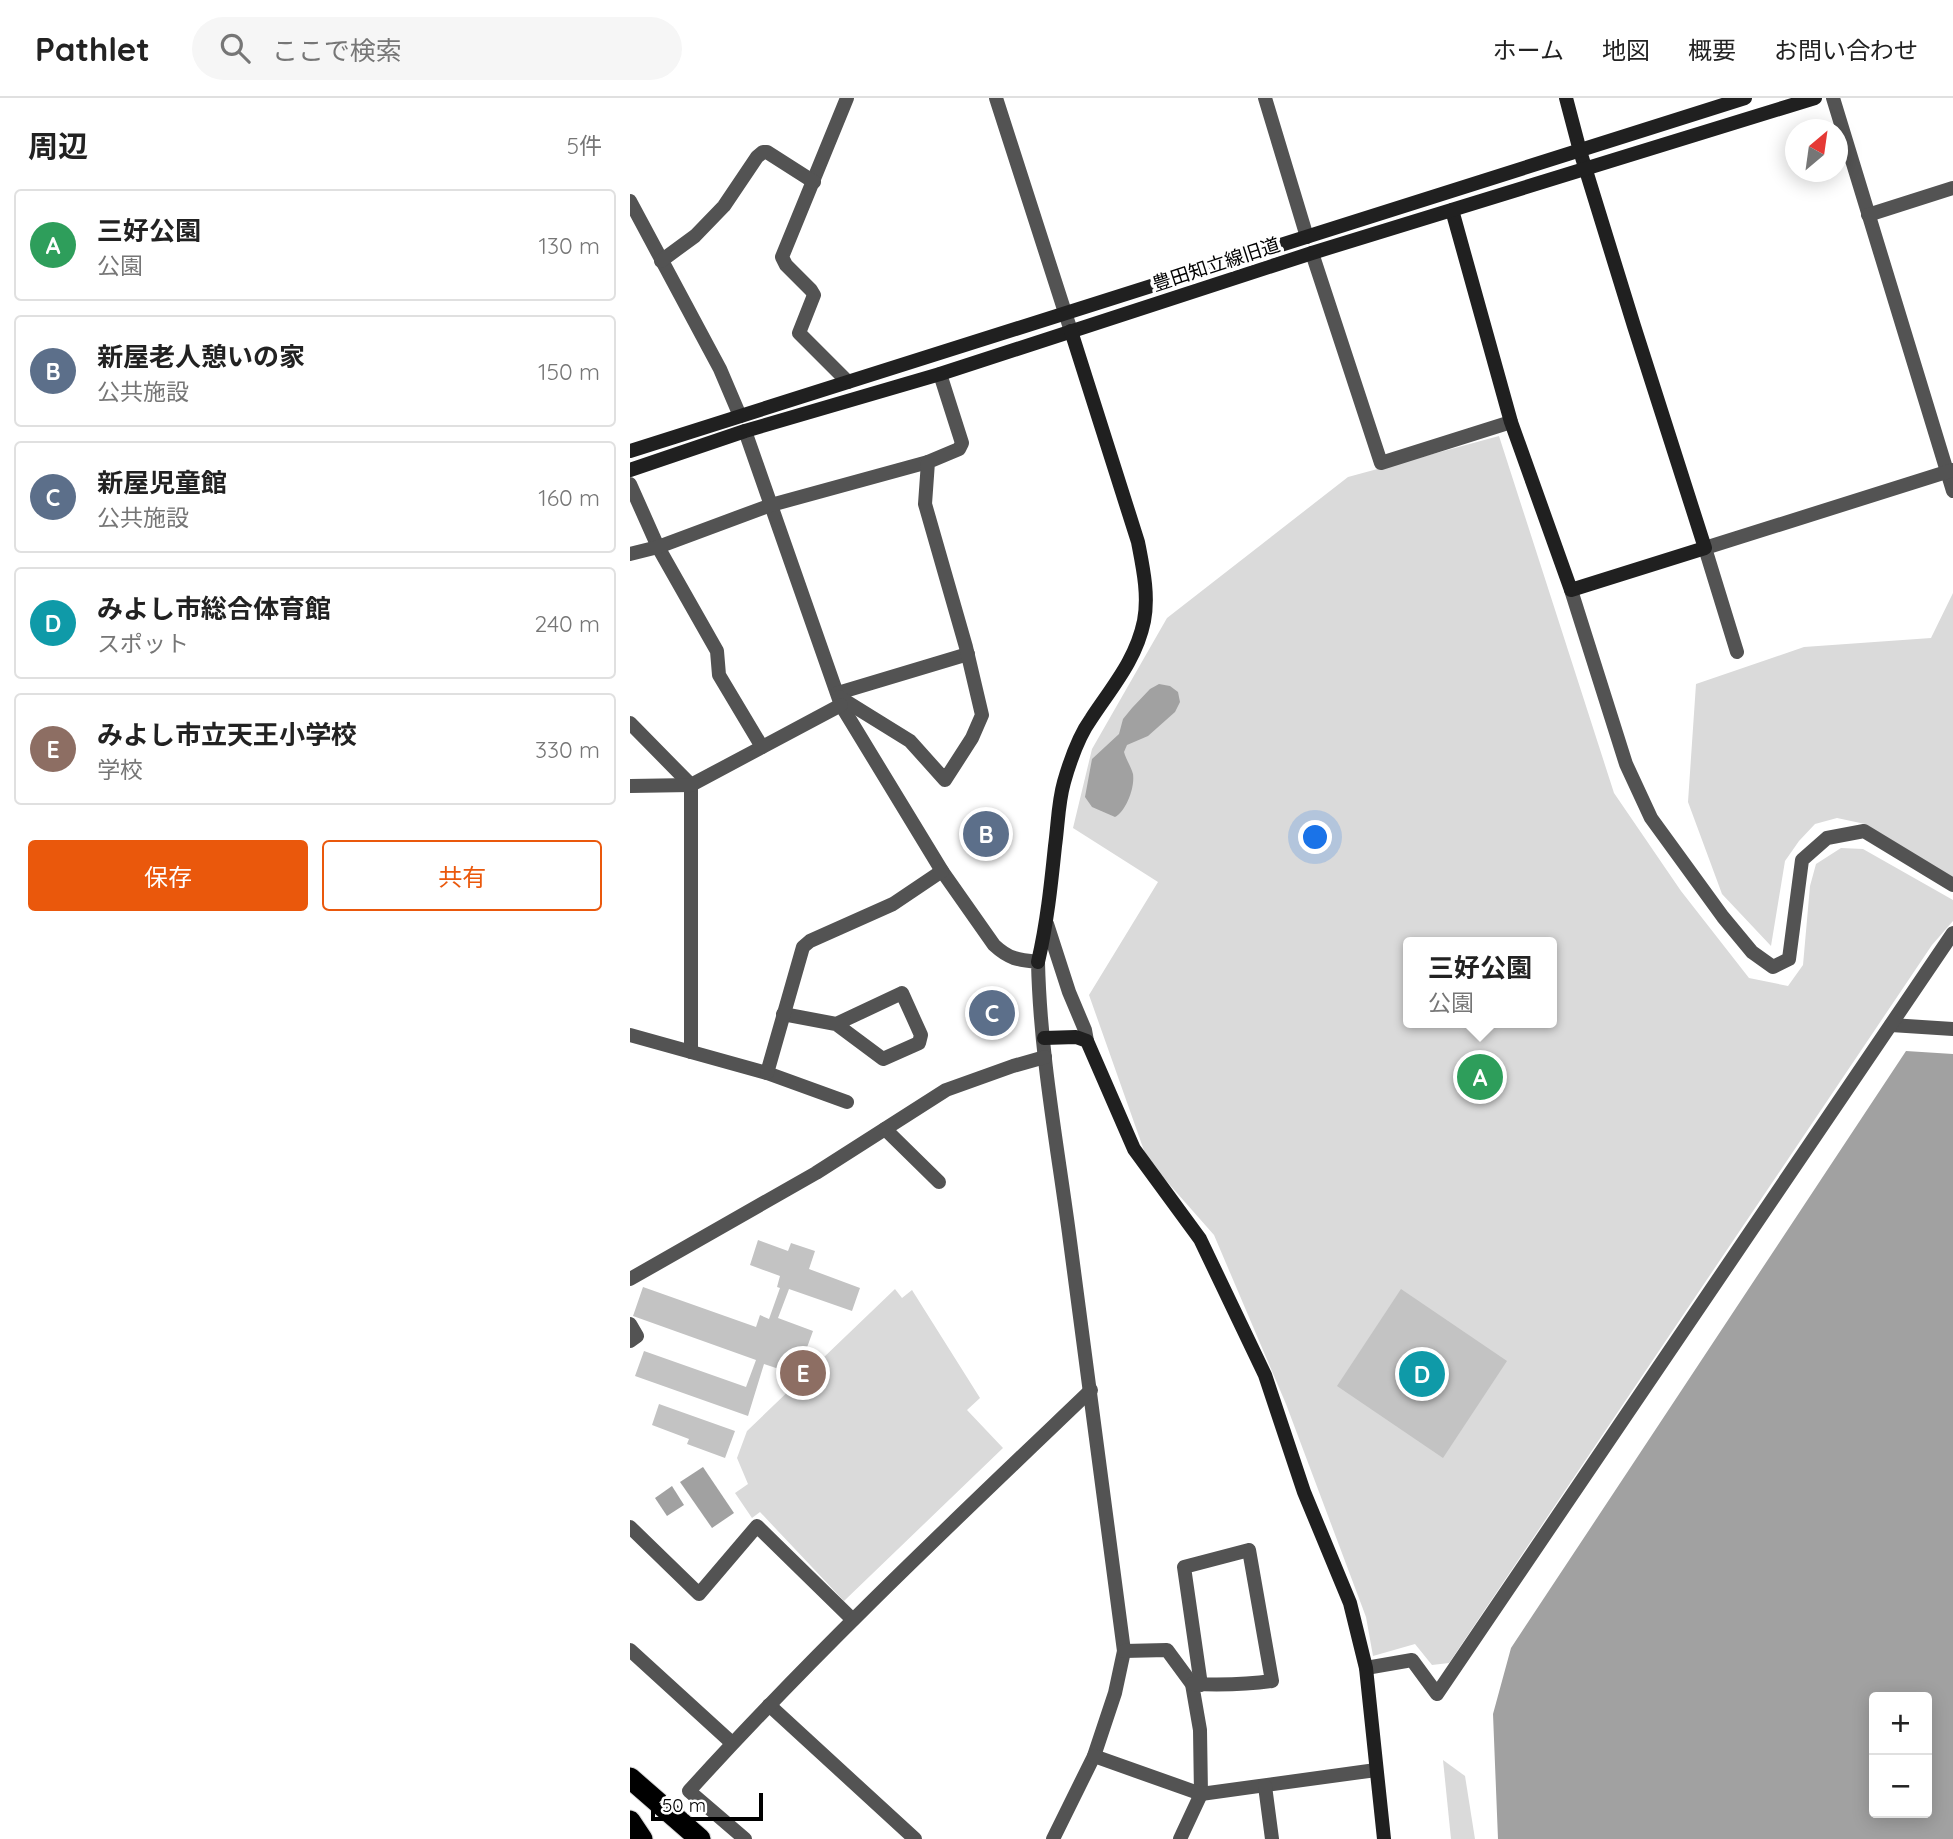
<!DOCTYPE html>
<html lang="ja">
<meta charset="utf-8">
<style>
body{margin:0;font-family:Quicksand,"Noto Sans JP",sans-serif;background:#f6f6f6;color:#222}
.controls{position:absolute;right:21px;bottom:21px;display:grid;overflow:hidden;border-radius:7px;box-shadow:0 4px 18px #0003}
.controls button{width:63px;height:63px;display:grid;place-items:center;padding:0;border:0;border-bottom:2px solid #e0e0e0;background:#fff;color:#222;font:35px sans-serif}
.compass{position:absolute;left:1155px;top:21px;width:63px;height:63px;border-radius:50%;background:#fff;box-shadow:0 4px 18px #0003;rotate:29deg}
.scale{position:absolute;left:21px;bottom:18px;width:112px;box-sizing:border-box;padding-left:7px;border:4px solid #000;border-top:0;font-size:19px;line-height:24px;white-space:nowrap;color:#000;-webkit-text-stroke:5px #fff;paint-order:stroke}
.you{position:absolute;left:686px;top:740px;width:24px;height:24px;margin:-18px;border:5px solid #fff;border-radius:50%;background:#1a73e8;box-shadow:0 0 0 10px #1a73e833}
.badge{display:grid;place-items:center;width:46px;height:46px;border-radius:50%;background:#ea580c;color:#fff;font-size:23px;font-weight:700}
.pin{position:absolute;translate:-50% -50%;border:4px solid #fff;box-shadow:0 2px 7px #0006}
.popup{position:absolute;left:773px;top:839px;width:154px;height:91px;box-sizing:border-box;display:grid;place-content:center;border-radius:7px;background:#fff;filter:drop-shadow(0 2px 5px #0005);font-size:23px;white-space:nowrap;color:#767676}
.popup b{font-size:26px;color:#222}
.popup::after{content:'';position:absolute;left:50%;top:100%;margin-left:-14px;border:14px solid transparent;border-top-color:#fff}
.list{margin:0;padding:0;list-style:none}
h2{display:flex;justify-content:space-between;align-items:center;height:91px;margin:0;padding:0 28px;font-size:30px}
h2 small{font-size:23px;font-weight:400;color:#767676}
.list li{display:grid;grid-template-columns:46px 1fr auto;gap:21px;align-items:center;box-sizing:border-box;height:112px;margin:0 14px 14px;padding:0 14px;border:2px solid #e0e0e0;border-radius:7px}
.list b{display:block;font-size:26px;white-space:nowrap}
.list p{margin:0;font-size:23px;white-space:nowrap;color:#767676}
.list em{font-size:23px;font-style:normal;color:#767676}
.actions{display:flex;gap:14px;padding:21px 28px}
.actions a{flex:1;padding:16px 0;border:2px solid #ea580c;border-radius:7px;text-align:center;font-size:24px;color:#ea580c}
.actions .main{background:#ea580c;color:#fff}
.icon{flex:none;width:38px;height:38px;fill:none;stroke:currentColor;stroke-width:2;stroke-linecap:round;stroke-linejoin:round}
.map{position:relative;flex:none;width:1323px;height:1741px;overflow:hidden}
header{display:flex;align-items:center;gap:42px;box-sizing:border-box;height:98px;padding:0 35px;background:#fff;border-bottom:2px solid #e0e0e0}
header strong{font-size:33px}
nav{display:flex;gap:38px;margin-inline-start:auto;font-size:24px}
.search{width:490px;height:63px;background:#f6f6f6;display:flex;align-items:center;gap:18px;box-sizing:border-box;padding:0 24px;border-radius:38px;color:#767676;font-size:26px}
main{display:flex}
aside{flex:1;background:#fff}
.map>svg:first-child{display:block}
.green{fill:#dadada;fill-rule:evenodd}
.water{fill:#a1a1a1;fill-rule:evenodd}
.building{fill:#c3c3c3}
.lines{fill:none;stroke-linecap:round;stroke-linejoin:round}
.highway-casing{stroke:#dbdbdb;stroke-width:23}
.street{stroke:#535353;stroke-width:14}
.secondary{stroke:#202020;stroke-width:14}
.highway{stroke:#000;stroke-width:21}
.labels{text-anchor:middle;stroke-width:7;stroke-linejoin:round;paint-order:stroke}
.street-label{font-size:19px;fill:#000;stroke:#fff}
</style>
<header>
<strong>Pathlet</strong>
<div class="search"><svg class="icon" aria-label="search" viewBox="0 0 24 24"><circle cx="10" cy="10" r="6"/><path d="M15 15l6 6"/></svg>ここで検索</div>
<nav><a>ホーム</a><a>地図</a><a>概要</a><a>お問い合わせ</a></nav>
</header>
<main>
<aside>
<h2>周辺<small>5件</small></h2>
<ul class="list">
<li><span class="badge" style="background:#2e9e5b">A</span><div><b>三好公園</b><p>公園</p></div><em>130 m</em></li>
<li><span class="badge" style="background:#5c6f8a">B</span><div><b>新屋老人憩いの家</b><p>公共施設</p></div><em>150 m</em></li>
<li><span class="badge" style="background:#5c6f8a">C</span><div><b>新屋児童館</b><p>公共施設</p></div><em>160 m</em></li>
<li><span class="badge" style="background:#0f9aa8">D</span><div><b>みよし市総合体育館</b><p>スポット</p></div><em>240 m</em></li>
<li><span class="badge" style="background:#8d6e63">E</span><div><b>みよし市立天王小学校</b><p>学校</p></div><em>330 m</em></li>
</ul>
<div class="actions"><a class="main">保存</a><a>共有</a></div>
</aside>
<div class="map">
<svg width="1323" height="1741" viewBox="0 0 1323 1741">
<rect width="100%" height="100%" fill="#fff"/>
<g class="green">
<path d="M 869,338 L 984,695 L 1051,793 L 1119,880 L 1158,888 L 1173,867 L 1180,788 L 1186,766 L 1211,750 L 1233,751 L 1323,802 L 1323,823 L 1302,847 L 819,1565 L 802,1567 L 785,1546 L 743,1558 L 736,1519 L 656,1306 L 584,1137 L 517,1061 L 459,897 L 528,784 L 443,730 L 462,651 L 537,520 L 718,379 ZM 778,844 L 922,844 L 922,925 L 778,925 Z"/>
<polygon points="1323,495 1323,780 1235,726 1207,720 1185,726 1169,743 1155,763 1141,848 1092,796 1058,704 1066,586 1174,549 1301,540"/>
<polygon points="265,1191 272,1200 282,1192 350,1300 337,1312 373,1350 214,1503 130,1414 122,1420 105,1395 118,1386 107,1360 117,1333"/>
<polygon points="813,1662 835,1678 845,1741 821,1741"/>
</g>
<g class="water">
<path d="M 529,586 L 540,588 L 548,594 L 550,604 L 545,614 L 518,638 L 497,647 L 494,654 C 496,661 501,669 503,676 C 505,690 496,713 485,719 L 462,709 L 455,699 L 462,661 L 489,636 L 493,621 L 502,610 L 520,591 Z"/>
<path d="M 1276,953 L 1323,956 L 1323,1741 L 868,1741 L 863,1616 L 881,1550 ZM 1297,1599 L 1297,1715 L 1244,1715 L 1244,1599 Z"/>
<polygon points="73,1369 104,1415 82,1430 50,1384"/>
<polygon points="42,1388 54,1407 37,1418 25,1400"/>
</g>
<g class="building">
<polygon points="128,1142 158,1153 161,1145 185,1153 179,1171 230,1190 222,1213 159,1191 148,1220 183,1233 167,1277 134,1266 118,1318 5,1278 14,1253 116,1289 126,1262 3,1218 13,1189 126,1229 130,1217 139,1221 150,1190 147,1189 150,1178 120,1167"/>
<polygon points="771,1191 877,1263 813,1360 707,1288"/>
<polygon points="29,1306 105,1333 95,1360 57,1346 59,1341 22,1327"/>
</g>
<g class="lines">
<g class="highway-casing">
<g id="highway">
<polyline points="0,1680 70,1741"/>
<polyline points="0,1723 12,1741"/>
</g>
</g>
<g class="street">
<polyline points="217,0 152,159 156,167 181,192 184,197 169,235 218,284"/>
<polyline points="366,0 441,233"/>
<polyline points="635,0 677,139"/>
<polyline points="1203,0 1323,393"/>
<polyline points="0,103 90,271 110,318"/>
<polyline points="1238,117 1323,90"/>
<polyline points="682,155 751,365 881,324"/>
<polyline points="31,163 65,138 94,108 127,59 133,54 137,54 184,84"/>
<path d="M 115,333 L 211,607 L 312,773 L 364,847 C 379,861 388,862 408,864 C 410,957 428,1051 440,1143 C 459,1280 477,1417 494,1553 L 485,1595 L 464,1658 L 423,1741"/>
<polyline points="0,386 28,449 87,553 89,577 132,649"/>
<polyline points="0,456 28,449 141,407 298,364"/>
<polyline points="941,492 996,666 1021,720 1093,819 1122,854 1143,869 1159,861 1172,762 1197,740 1234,733 1323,787"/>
<polyline points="1107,554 1075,450 1323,372"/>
<polyline points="208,595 338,556"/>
<polyline points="209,599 280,643 315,682 342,640 352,617 336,549 295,406 298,364 329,351 332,345 310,276"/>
<polyline points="0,625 61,687 61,954"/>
<polyline points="0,688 61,687 211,607"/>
<polyline points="417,826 439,894 455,932 457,943"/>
<polyline points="153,916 206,926 253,961 289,945 291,937 272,895 206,926"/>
<polyline points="1261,927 1323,931"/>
<polyline points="0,937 137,975 217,1004"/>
<polyline points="137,975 173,849 180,843 263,806 312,773"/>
<polyline points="255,1031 309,1084"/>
<polyline points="0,1181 186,1075 316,992 383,968 415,959"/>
<polyline points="0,1226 7,1238 0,1243"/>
<polyline points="0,1429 69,1496 127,1428 222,1521"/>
<polyline points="0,1552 102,1645"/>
<polyline points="494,1553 537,1552 562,1586 570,1632 571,1696 550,1741"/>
<polyline points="736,1570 782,1562 807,1596 1323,835"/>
<path d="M 562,1586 C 590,1587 615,1587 642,1583 L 619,1452 L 554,1469 L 571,1587"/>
<polyline points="139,1607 285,1741"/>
<polyline points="464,1658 571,1696 746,1672"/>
<polyline points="635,1688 642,1741"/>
<path d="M 115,1741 L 59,1693 C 186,1553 324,1423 461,1292"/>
</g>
<g class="secondary">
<polyline points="822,112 881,324 941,492 1075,450 1004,228 950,53 936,0"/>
<polyline points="0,353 1115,0"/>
<polyline points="0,372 115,333 310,276 682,155 1185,0"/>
<path d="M 408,864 C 417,825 421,787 425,748 C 428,727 428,705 434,684 C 440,663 448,639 461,621 C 482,589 506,562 514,523 C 519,497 513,470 508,444 L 441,233"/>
<polyline points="414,940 446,939 457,943 504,1051 570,1141 635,1277 674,1394 720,1505 736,1570 754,1741"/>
</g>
<use href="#highway" class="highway"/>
</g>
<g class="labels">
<g class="street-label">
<text transform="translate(586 166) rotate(-18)" y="7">豊田知立線旧道</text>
</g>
</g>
</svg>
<div class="controls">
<button>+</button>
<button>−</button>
</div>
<svg class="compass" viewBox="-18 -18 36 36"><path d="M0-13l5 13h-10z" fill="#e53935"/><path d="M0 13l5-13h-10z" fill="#767676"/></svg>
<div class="scale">50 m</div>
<div class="you"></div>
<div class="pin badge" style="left:850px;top:979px;background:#2e9e5b">A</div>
<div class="popup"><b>三好公園</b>公園</div>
<div class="pin badge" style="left:356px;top:736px;background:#5c6f8a">B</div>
<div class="pin badge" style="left:362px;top:915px;background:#5c6f8a">C</div>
<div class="pin badge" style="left:792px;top:1276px;background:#0f9aa8">D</div>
<div class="pin badge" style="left:173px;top:1275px;background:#8d6e63">E</div>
</div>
</main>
